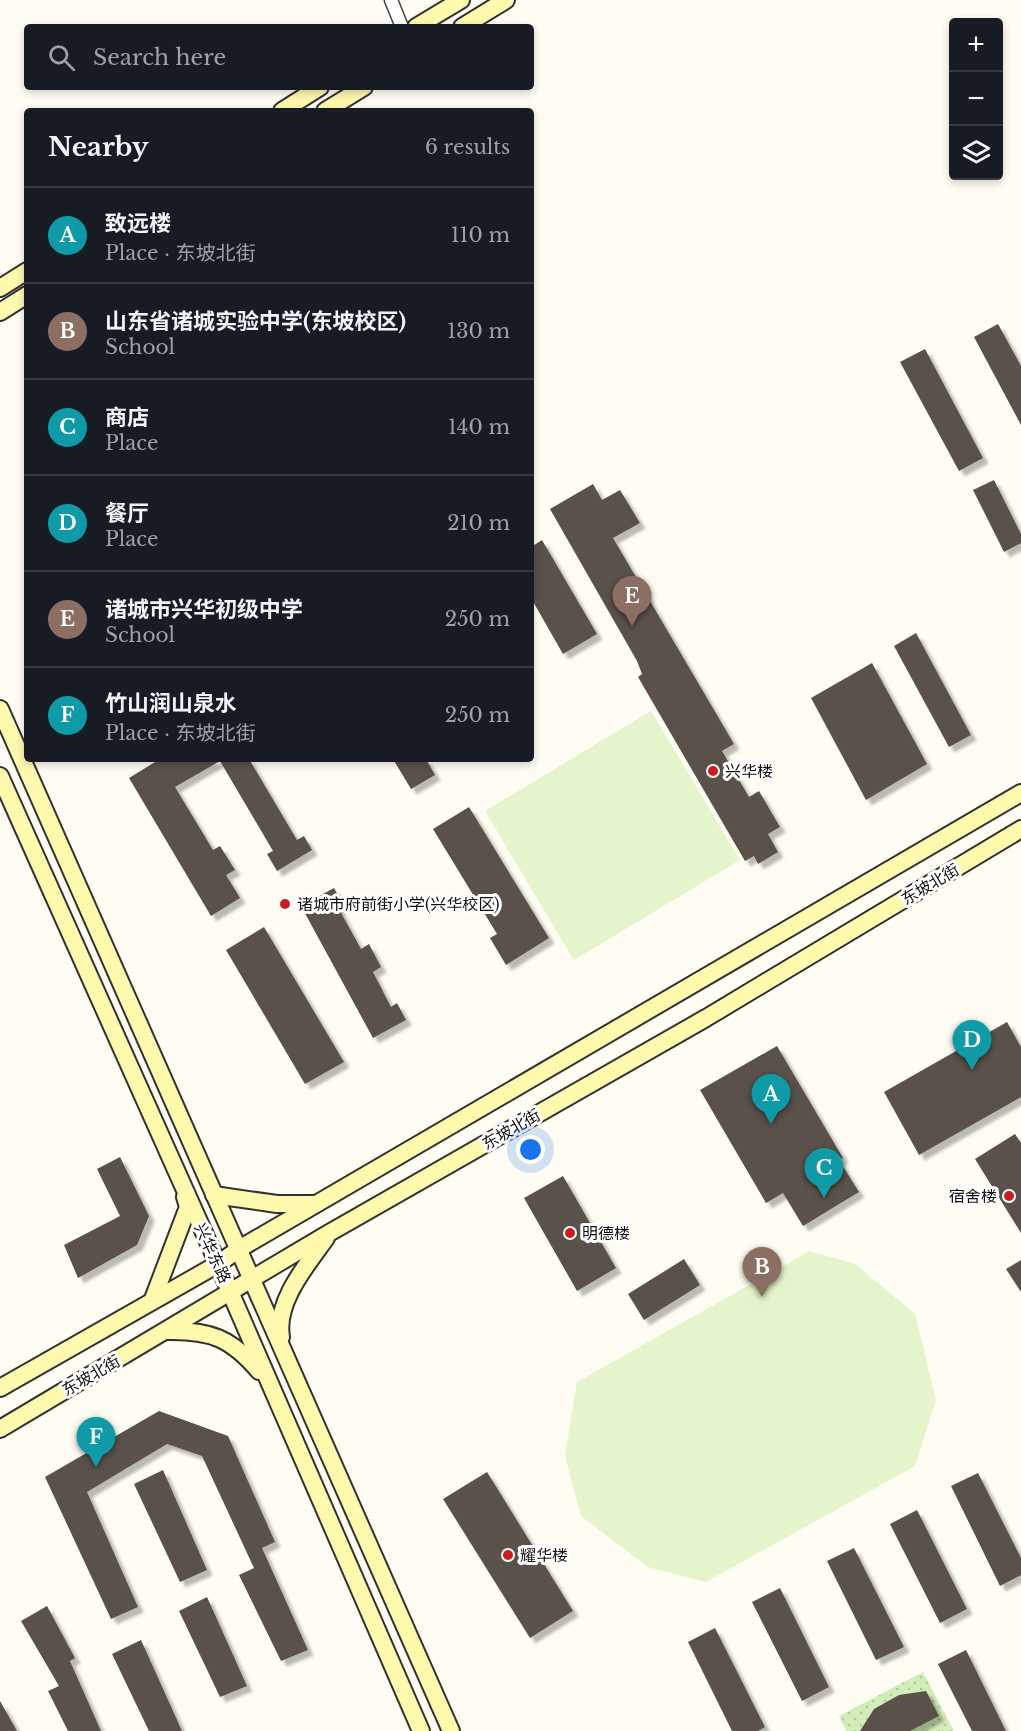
<!DOCTYPE html>
<meta charset="utf-8">
<style>
body{margin:0;font-family:"Libre Baskerville","Noto Sans SC",serif;background:#20242c;color:#f1f3f6}
.controls{position:absolute;right:18px;top:18px;display:grid;overflow:hidden;border-radius:6px;box-shadow:0 3px 9px #0003}
.controls button{width:54px;height:54px;display:grid;place-items:center;padding:0;border:0;border-bottom:2px solid #363941;background:#171b24;color:#f1f3f6;font:30px sans-serif}
.you{position:absolute;left:531px;top:1150px;width:21px;height:21px;margin:-15px;border:4px solid #fff;border-radius:50%;background:#1a73e8;box-shadow:0 0 0 9px #1a73e833}
.badge{display:grid;place-items:center;width:39px;height:39px;border-radius:50%;background:#7c3aed;color:#fff;font-size:20px;font-weight:700}
.pin{position:absolute;translate:-50% -50px;filter:drop-shadow(0 2px 3px #0008)}
.pin::after{content:'';position:absolute;top:32px;width:21px;height:18px;background:inherit;clip-path:polygon(0 0,100% 0,50% 100%)}
.list{margin:0;padding:0;list-style:none}
h2{display:flex;justify-content:space-between;align-items:center;height:78px;margin:0;padding:0 24px;font-size:26px}
h2 small{font-size:20px;font-weight:400;color:#9ea1a6}
.list li{display:grid;grid-template-columns:39px 1fr auto;gap:18px;align-items:center;box-sizing:border-box;height:96px;padding:0 24px;border-top:2px solid #363941}
.list b{display:block;font-size:22px;white-space:nowrap}
.list p{margin:0;font-size:20px;white-space:nowrap;color:#9ea1a6}
.list em{font-size:20px;font-style:normal;color:#9ea1a6}
.icon{flex:none;width:33px;height:33px;fill:none;stroke:currentColor;stroke-width:2;stroke-linecap:round;stroke-linejoin:round}
.map{position:relative;flex:none;width:1021px;height:1731px;overflow:hidden}
.search{position:absolute;background:#171b24;box-shadow:0 3px 9px #0003;left:24px;top:24px;width:510px;height:66px;display:flex;align-items:center;gap:15px;box-sizing:border-box;padding:0 21px;border-radius:6px;color:#9ea1a6;font-size:22px}
.panel{position:absolute;background:#171b24;box-shadow:0 3px 9px #0003;left:24px;top:108px;width:510px;height:654px;border-radius:6px}
.map>svg:first-child{display:block}
.park{fill:url(#park-dots)}
.pitch{fill:#e4f4cb}
.building{fill:#5a514b;filter:url(#shadow)}
.lines{fill:none;stroke-linecap:round;stroke-linejoin:round}
.minor-casing{stroke:#434343;stroke-width:15}
.secondary-casing{stroke:#323232;stroke-width:20}
.minor{stroke:#fff;stroke-width:12}
.secondary{stroke:#fff9ae;stroke-width:16}
.poi-dot{fill:#cb1d1f;stroke:#fff;stroke-width:2}
.labels{text-anchor:middle;stroke-width:6;stroke-linejoin:round;paint-order:stroke}
.poi-label{font-size:16px;fill:#101010;stroke:#fff;text-anchor:start}
.street-label{font-size:16px;fill:#101010;stroke:#fff}
</style>
<div class="map">
<svg width="1021" height="1731" viewBox="0 0 1021 1731">
<defs>
<pattern id="park-dots" width="8" height="8" patternUnits="userSpaceOnUse" patternTransform="scale(1.5)"><rect width="8" height="8" fill="#d2edb9"/><path d="M2 2h.1M6 6h.1" fill="none" stroke="#b3ca9e" stroke-width="1.8" stroke-linecap="round"/></pattern>
<filter id="shadow"><feDropShadow dx="5.5" dy="5.5" stdDeviation="1.5" flood-color="#0004"/></filter>
</defs>
<rect width="100%" height="100%" fill="#fffdf3"/>
<polygon class="park" points="923,1672 954,1731 846,1731 839,1716"/>
<g class="pitch">
<polygon points="651,711 740,860 574,960 485,811"/>
<polygon points="810,1251 855,1264 915,1314 936,1400 915,1466 706,1582 648,1567 581,1516 565,1456 577,1382"/>
</g>
<g class="building">
<polygon points="998,324 1021,366 1021,425 974,337"/>
<polygon points="925,349 983,458 959,471 900,362"/>
<polygon points="994,480 1021,534 1021,543 1004,552 973,490"/>
<polygon points="593,484 602,500 620,490 640,523 613,538 734,744 722,751 749,797 759,791 780,827 768,834 778,852 758,864 754,856 745,861 638,677 642,674 637,661 550,509"/>
<polygon points="542,540 597,634 563,654 531,598 531,547"/>
<polygon points="916,633 971,735 949,747 894,646"/>
<polygon points="872,663 927,764 866,800 811,698"/>
<polygon points="160,759 249,759 297,840 304,836 312,850 277,871 267,854 273,851 220,761 175,787 213,850 220,846 235,870 226,875 240,898 211,916 129,778"/>
<polygon points="393,759 426,759 435,775 411,789"/>
<polygon points="469,807 549,938 506,965 490,938 497,934 433,829"/>
<polygon points="334,888 344,906 339,909 361,949 369,944 381,967 373,972 391,1007 397,1003 406,1020 373,1038 301,906"/>
<polygon points="264,927 344,1062 305,1084 226,950"/>
<polygon points="1007,1022 1021,1047 1021,1097 919,1155 884,1092"/>
<polygon points="777,1046 843,1158 839,1160 859,1192 803,1226 783,1193 766,1203 700,1090"/>
<polygon points="1015,1134 1021,1143 1021,1233 975,1159"/>
<polygon points="120,1157 149,1216 137,1245 78,1278 64,1245 120,1216 97,1169"/>
<polygon points="563,1176 616,1268 577,1291 524,1198"/>
<polygon points="684,1259 700,1285 644,1320 628,1294"/>
<polygon points="1021,1260 1021,1292 1006,1269"/>
<polygon points="159,1411 228,1436 275,1542 262,1548 308,1650 281,1661 239,1575 254,1568 202,1456 167,1444 87,1492 138,1607 111,1619 45,1477"/>
<polygon points="163,1470 207,1570 180,1582 134,1484"/>
<polygon points="487,1472 573,1611 530,1638 443,1499"/>
<polygon points="978,1473 1021,1558 1021,1575 1000,1586 951,1486"/>
<polygon points="917,1510 967,1609 940,1623 890,1524"/>
<polygon points="854,1548 904,1647 876,1660 827,1561"/>
<polygon points="780,1588 829,1687 802,1701 752,1602"/>
<polygon points="207,1597 247,1686 220,1697 179,1611"/>
<polygon points="47,1606 75,1658 70,1661 101,1731 68,1731 48,1691 59,1686 21,1621"/>
<polygon points="715,1628 765,1727 758,1731 732,1731 688,1642"/>
<polygon points="141,1640 182,1731 149,1731 112,1654"/>
<polygon points="966,1650 1006,1731 972,1731 938,1664"/>
<polygon points="926,1691 939,1716 910,1731 860,1731 874,1709 899,1695"/>
<polygon points="0,1701 17,1731 0,1731"/>
</g>
<g class="lines">
<g class="minor-casing">
<polyline id="minor" points="391,0 402,27"/>
</g>
<g class="secondary-casing">
<g id="secondary">
<polyline points="416,27 461,0"/>
<polyline points="462,27 506,0"/>
<polyline points="282,111 320,87"/>
<polyline points="325,111 364,87"/>
<polyline points="0,288 27,271"/>
<polyline points="0,312 27,295"/>
<polyline points="0,709 451,1731"/>
<polyline points="0,776 218,1264 421,1731"/>
<polyline points="214,1195 277,1204 313,1204"/>
<polyline points="153,1299 188,1207 185,1197"/>
<path d="M 167,1331 C 210,1330 231,1338 259,1371"/>
<path d="M 281,1337 C 275,1302 306,1266 326,1238"/>
<polyline points="0,1388 218,1264 239,1249 1021,793"/>
<polyline points="0,1429 329,1233 706,1018 1021,829"/>
</g>
</g>
<use href="#minor" class="minor"/>
<use href="#secondary" class="secondary"/>
</g>
<g class="poi-dot">
<circle cx="713" cy="771" r="6"/>
<circle cx="285" cy="904" r="6"/>
<circle cx="1009" cy="1196" r="6"/>
<circle cx="570" cy="1233" r="6"/>
<circle cx="508" cy="1555" r="6"/>
</g>
<g class="labels">
<g class="poi-label">
<text x="725" y="777">兴华楼</text>
<text x="297" y="910">诸城市府前街小学(兴华校区)</text>
<text x="997" y="1202" text-anchor="end">宿舍楼</text>
<text x="582" y="1239">明德楼</text>
<text x="520" y="1561">耀华楼</text>
</g>
<g class="street-label">
<text transform="translate(930 884) rotate(-31)" y="6">东坡北街</text>
<text transform="translate(511 1129) rotate(-30)" y="6">东坡北街</text>
<text transform="translate(213 1253) rotate(65)" y="6">兴华东路</text>
<text transform="translate(91 1375) rotate(-30)" y="6">东坡北街</text>
</g>
</g>
</svg>
<div class="controls">
<button>+</button>
<button>−</button>
<button><svg class="icon" aria-label="layers" viewBox="0 0 24 24"><path d="M12 4l9 5-9 5-9-5zM3 14l9 5 9-5"/></svg></button>
</div>
<div class="you"></div>
<div class="pin badge" style="left:771px;top:1124px;background:#0f9aa8">A</div>
<div class="pin badge" style="left:762px;top:1297px;background:#8d6e63">B</div>
<div class="pin badge" style="left:824px;top:1198px;background:#0f9aa8">C</div>
<div class="pin badge" style="left:972px;top:1070px;background:#0f9aa8">D</div>
<div class="pin badge" style="left:632px;top:626px;background:#8d6e63">E</div>
<div class="pin badge" style="left:96px;top:1467px;background:#0f9aa8">F</div>
<div class="search"><svg class="icon" aria-label="search" viewBox="0 0 24 24"><circle cx="10" cy="10" r="6"/><path d="M15 15l6 6"/></svg>Search here</div>
<section class="panel">
<h2>Nearby<small>6 results</small></h2>
<ul class="list">
<li><span class="badge" style="background:#0f9aa8">A</span><div><b>致远楼</b><p>Place · 东坡北街</p></div><em>110 m</em></li>
<li><span class="badge" style="background:#8d6e63">B</span><div><b>山东省诸城实验中学(东坡校区)</b><p>School</p></div><em>130 m</em></li>
<li><span class="badge" style="background:#0f9aa8">C</span><div><b>商店</b><p>Place</p></div><em>140 m</em></li>
<li><span class="badge" style="background:#0f9aa8">D</span><div><b>餐厅</b><p>Place</p></div><em>210 m</em></li>
<li><span class="badge" style="background:#8d6e63">E</span><div><b>诸城市兴华初级中学</b><p>School</p></div><em>250 m</em></li>
<li><span class="badge" style="background:#0f9aa8">F</span><div><b>竹山润山泉水</b><p>Place · 东坡北街</p></div><em>250 m</em></li>
</ul>
</section>
</div>
